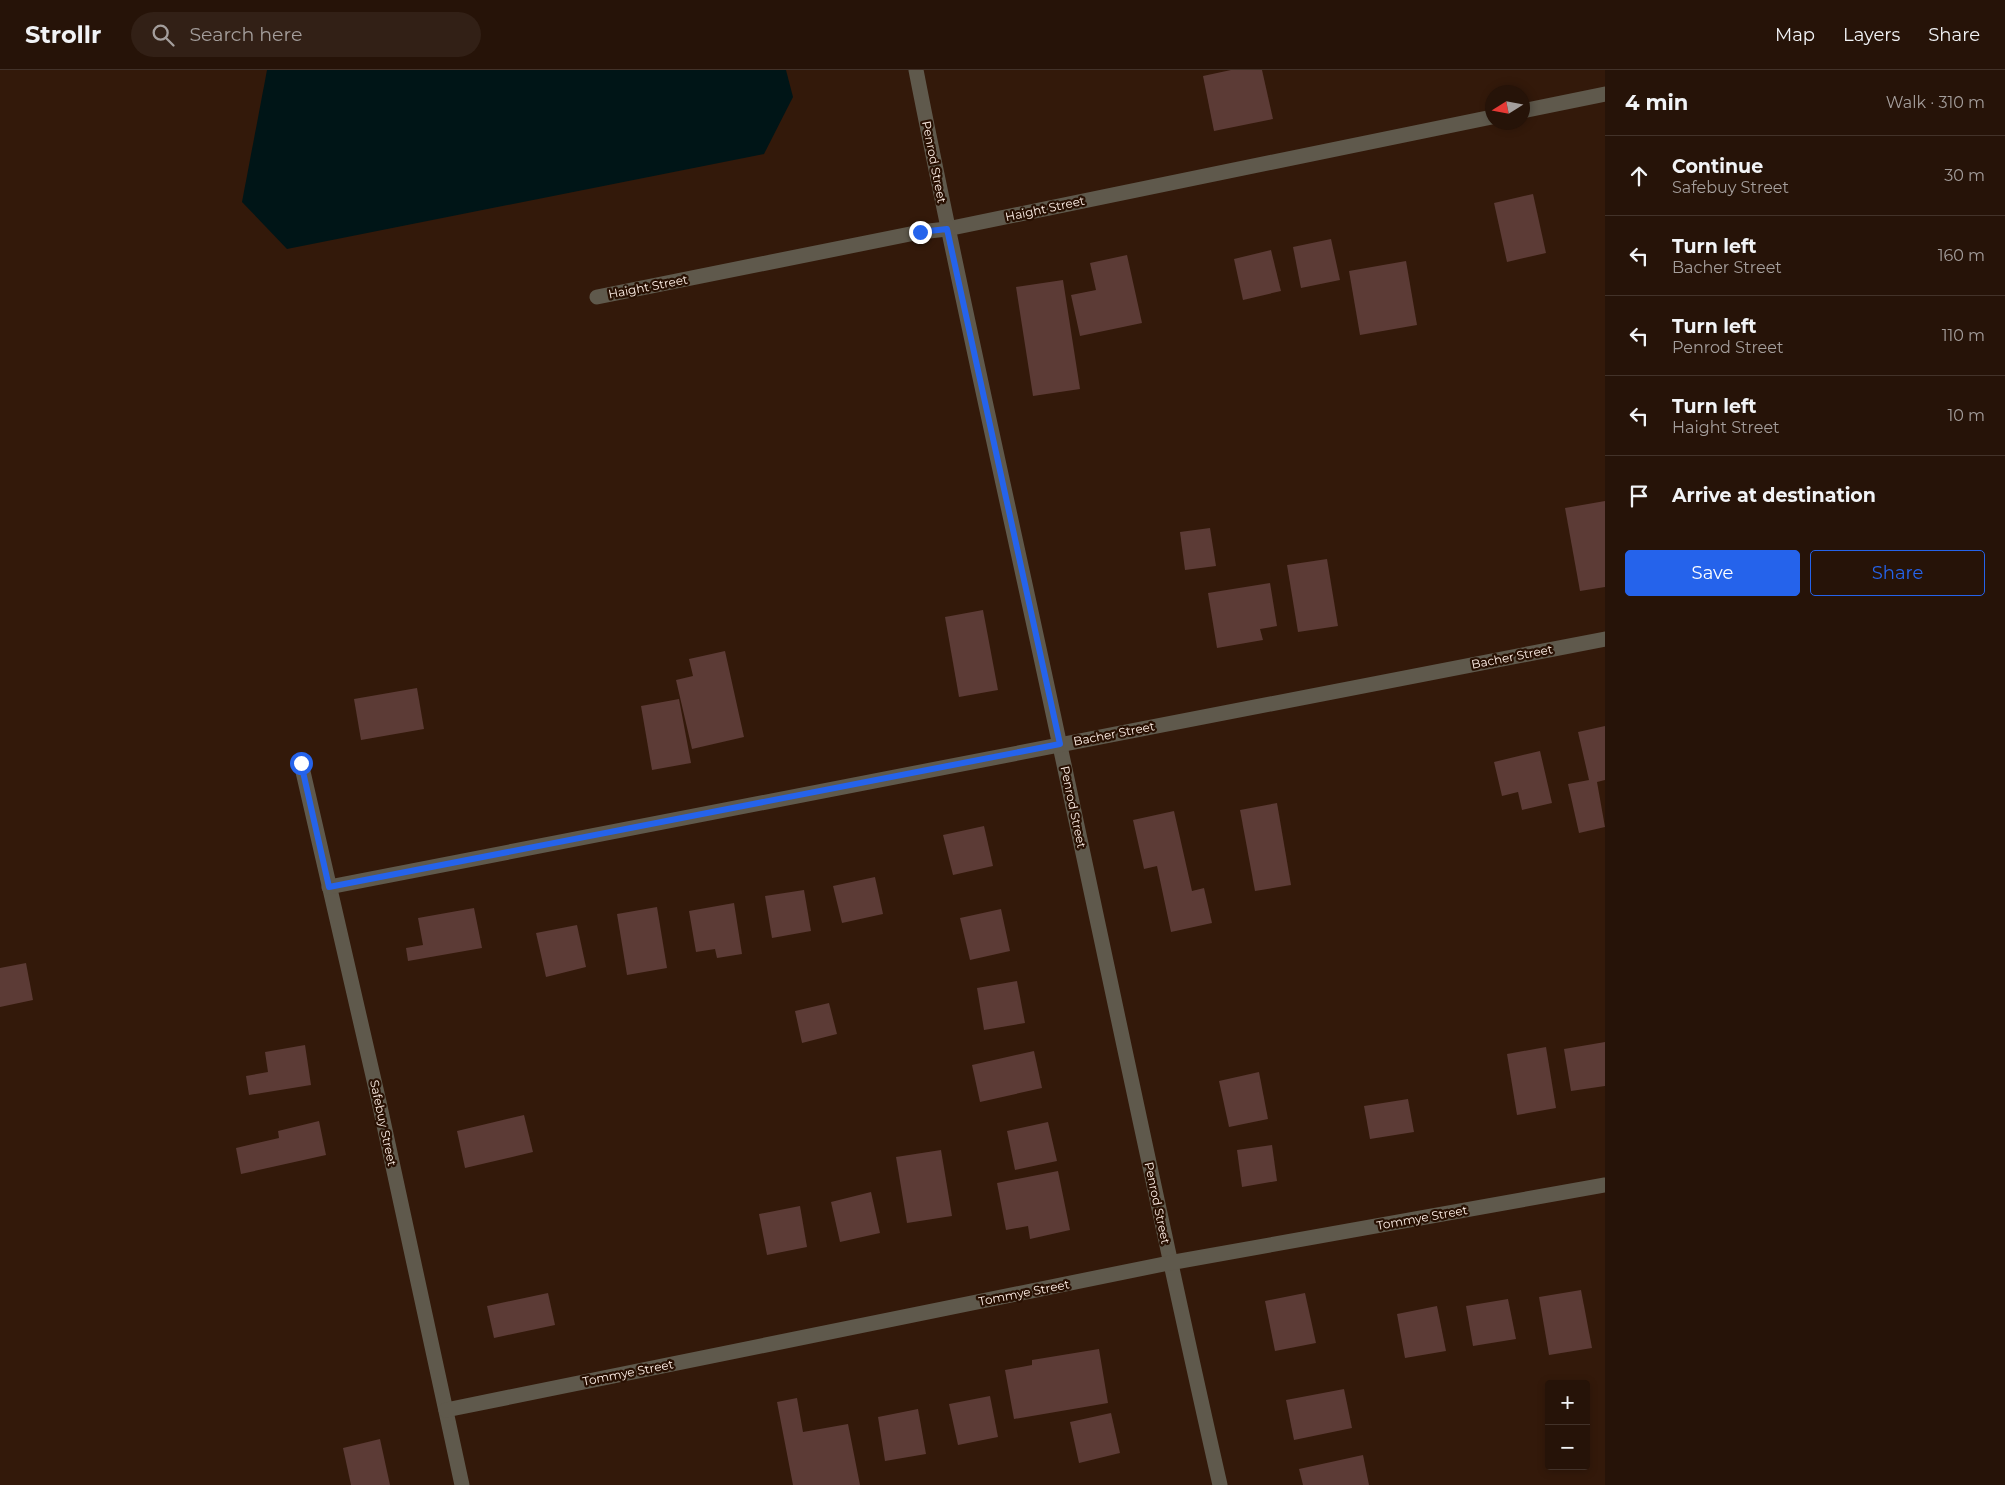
<!DOCTYPE html>
<meta charset="utf-8">
<style>
body{margin:0;font-family:Montserrat,sans-serif;background:#322016;color:#f1f3f6}
.controls{position:absolute;right:15px;bottom:15px;display:grid;overflow:hidden;border-radius:5px;box-shadow:0 2px 8px #0003}
.controls button{width:45px;height:45px;display:grid;place-items:center;padding:0;border:0;border-bottom:1px solid #423229;background:#261308;color:#f1f3f6;font:25px sans-serif}
.compass{position:absolute;left:1485px;top:15px;width:45px;height:45px;border-radius:50%;background:#261308;box-shadow:0 2px 8px #0003;rotate:259deg}
.stop{position:absolute;width:15px;height:15px;margin:-11px;border:4px solid #2563eb;border-radius:50%;background:#fff}
.stop.end{background:#2563eb;border-color:#fff;box-shadow:0 1px 5px #0008}
.list{margin:0;padding:0;list-style:none}
h2{display:flex;justify-content:space-between;align-items:center;height:65px;margin:0;padding:0 20px;font-size:21px}
h2 small{font-size:16px;font-weight:400;color:#a49e9c}
.list li{display:grid;grid-template-columns:32px 1fr auto;gap:15px;align-items:center;box-sizing:border-box;height:80px;padding:0 20px;border-top:1px solid #423229}
.list b{display:block;font-size:19px;white-space:nowrap}
.list p{margin:0;font-size:16px;white-space:nowrap;color:#a49e9c}
.list em{font-size:16px;font-style:normal;color:#a49e9c}
.actions{display:flex;gap:10px;padding:15px 20px}
.actions a{flex:1;padding:11px 0;border:1px solid #2563eb;border-radius:5px;text-align:center;font-size:18px;color:#2563eb}
.actions .main{background:#2563eb;color:#fff}
.icon{flex:none;width:28px;height:28px;fill:none;stroke:currentColor;stroke-width:2;stroke-linecap:round;stroke-linejoin:round}
.map{position:relative;flex:none;width:1605px;height:1415px;overflow:hidden}
header{display:flex;align-items:center;gap:30px;box-sizing:border-box;height:70px;padding:0 25px;background:#261308;border-bottom:1px solid #423229}
header strong{font-size:24px}
nav{display:flex;gap:28px;margin-inline-start:auto;font-size:18px}
.search{width:350px;height:45px;background:#322016;display:flex;align-items:center;gap:12px;box-sizing:border-box;padding:0 18px;border-radius:28px;color:#a49e9c;font-size:19px}
main{display:flex}
aside{flex:1;background:#261308}
.map>svg:first-child{display:block}
.water{fill:#001517}
.building{fill:#5c3b36}
.lines{fill:none;stroke-linecap:round;stroke-linejoin:round}
.street{stroke:#5f594c;stroke-width:15}
.route{stroke:#2563eb;stroke-width:6}
.labels{text-anchor:middle;stroke-width:4.5;stroke-linejoin:round;paint-order:stroke}
.street-label{font-size:12px;fill:#fff0e8;stroke:#281002}
</style>
<header>
<strong>Strollr</strong>
<div class="search"><svg class="icon" aria-label="search" viewBox="0 0 24 24"><circle cx="10" cy="10" r="6"/><path d="M15 15l6 6"/></svg>Search here</div>
<nav><a>Map</a><a>Layers</a><a>Share</a></nav>
</header>
<main>
<div class="map">
<svg width="1605" height="1415" viewBox="0 0 1605 1415">
<rect width="100%" height="100%" fill="#33190a"/>
<polygon class="water" points="267,0 786,0 793,27 764,84 287,179 242,132"/>
<g class="building">
<polygon points="1231,0 1262,0 1273,49 1214,61 1203,6"/>
<polygon points="1533,124 1546,183 1507,192 1494,133"/>
<polygon points="1331,169 1340,210 1301,218 1293,177"/>
<polygon points="1271,180 1281,221 1243,230 1234,189"/>
<polygon points="1127,185 1142,253 1080,266 1071,225 1096,220 1090,193"/>
<polygon points="1406,191 1417,255 1360,265 1349,201"/>
<polygon points="1063,210 1080,319 1033,326 1016,217"/>
<polygon points="1605,431 1605,517 1580,521 1565,438"/>
<polygon points="1210,458 1216,496 1185,500 1180,462"/>
<polygon points="1327,489 1338,556 1298,562 1287,495"/>
<polygon points="1270,513 1277,556 1260,559 1263,570 1217,578 1208,523"/>
<polygon points="983,540 998,620 959,627 945,547"/>
<polygon points="725,581 744,667 692,679 676,610 693,606 689,589"/>
<polygon points="417,618 424,659 361,670 354,629"/>
<polygon points="679,629 691,693 652,700 641,636"/>
<polygon points="1605,656 1605,710 1597,712 1605,757 1579,763 1568,714 1589,710 1578,662"/>
<polygon points="1540,681 1552,733 1522,740 1518,722 1502,726 1494,692"/>
<polygon points="1277,733 1291,815 1255,821 1240,740"/>
<polygon points="1174,741 1192,821 1204,818 1212,853 1171,862 1157,796 1144,799 1133,750"/>
<polygon points="984,756 993,796 953,805 943,765"/>
<polygon points="875,807 883,844 842,853 833,816"/>
<polygon points="804,820 811,861 772,868 765,826"/>
<polygon points="734,833 742,884 717,888 715,879 696,882 689,841"/>
<polygon points="657,837 667,898 627,905 617,844"/>
<polygon points="474,838 482,878 408,891 406,878 423,875 418,848"/>
<polygon points="1001,839 1010,881 970,890 960,848"/>
<polygon points="577,855 586,897 546,907 536,863"/>
<polygon points="26,893 33,930 0,937 0,898"/>
<polygon points="1017,911 1025,953 984,960 977,918"/>
<polygon points="829,933 837,964 802,973 795,941"/>
<polygon points="1605,972 1605,1016 1571,1021 1564,979"/>
<polygon points="305,975 311,1015 249,1025 246,1006 268,1002 265,982"/>
<polygon points="1546,977 1556,1038 1517,1045 1507,984"/>
<polygon points="1034,981 1042,1018 980,1032 972,995"/>
<polygon points="1259,1002 1268,1049 1229,1057 1219,1011"/>
<polygon points="1408,1029 1414,1062 1370,1069 1364,1036"/>
<polygon points="524,1045 533,1082 465,1098 457,1061"/>
<polygon points="319,1051 326,1085 241,1104 236,1078 279,1068 278,1061"/>
<polygon points="1048,1052 1057,1091 1015,1100 1007,1061"/>
<polygon points="1272,1075 1277,1111 1242,1117 1237,1080"/>
<polygon points="941,1080 952,1146 907,1153 896,1087"/>
<polygon points="1058,1101 1070,1160 1030,1169 1028,1156 1006,1160 997,1113"/>
<polygon points="871,1122 880,1163 840,1172 831,1132"/>
<polygon points="800,1136 807,1177 767,1185 759,1144"/>
<polygon points="1581,1220 1592,1278 1549,1285 1539,1227"/>
<polygon points="548,1223 555,1255 494,1268 487,1236"/>
<polygon points="1305,1223 1316,1273 1275,1281 1265,1231"/>
<polygon points="1508,1229 1516,1269 1473,1276 1466,1236"/>
<polygon points="1437,1236 1446,1281 1405,1288 1397,1244"/>
<polygon points="1099,1279 1108,1333 1014,1349 1005,1300 1032,1295 1032,1290"/>
<polygon points="1344,1319 1352,1358 1294,1370 1286,1330"/>
<polygon points="990,1326 998,1367 958,1375 949,1334"/>
<polygon points="797,1328 803,1362 848,1354 860,1415 793,1415 777,1332"/>
<polygon points="918,1339 926,1384 885,1391 878,1347"/>
<polygon points="1111,1343 1120,1383 1079,1393 1070,1352"/>
<polygon points="380,1369 390,1415 351,1415 343,1378"/>
<polygon points="1363,1385 1369,1415 1303,1415 1299,1399"/>
</g>
<g class="lines">
<g class="street">
<path d="M 916,0 C 960,226 1012,450 1060,676 C 1113,922 1164,1169 1220,1415"/>
<polyline points="1522,41 1605,24"/>
<polyline points="597,227 920,162 947,159 1492,47"/>
<polyline points="301,693 379,1032 462,1415"/>
<polyline points="329,817 1605,569"/>
<polyline points="446,1340 1169,1193 1605,1115"/>
</g>
</g>
<g class="lines">
<polyline class="route" points="301,693 329,817 1060,674 947,159 920,162"/>
</g>
<g class="labels">
<g class="street-label">
<text transform="translate(934 92) rotate(79)" y="4">Penrod Street</text>
<text transform="translate(1045 139) rotate(-12)" y="4">Haight Street</text>
<text transform="translate(648 217) rotate(-11)" y="4">Haight Street</text>
<text transform="translate(1512 587) rotate(-11)" y="4">Bacher Street</text>
<text transform="translate(1114 664) rotate(-11)" y="4">Bacher Street</text>
<text transform="translate(1073 737) rotate(78)" y="4">Penrod Street</text>
<text transform="translate(383 1053) rotate(78)" y="4">Safebuy Street</text>
<text transform="translate(1157 1133) rotate(78)" y="4">Penrod Street</text>
<text transform="translate(1422 1148) rotate(-10)" y="4">Tommye Street</text>
<text transform="translate(1024 1223) rotate(-11)" y="4">Tommye Street</text>
<text transform="translate(628 1303) rotate(-11)" y="4">Tommye Street</text>
</g>
</g>
</svg>
<div class="controls">
<button>+</button>
<button>−</button>
</div>
<svg class="compass" viewBox="-18 -18 36 36"><path d="M0-13l5 13h-10z" fill="#e53935"/><path d="M0 13l5-13h-10z" fill="#a49e9c"/></svg>
<div class="stop" style="left:301px;top:693px"></div>
<div class="stop end" style="left:920px;top:162px"></div>
</div>
<aside>
<h2>4 min<small>Walk · 310 m</small></h2>
<ul class="list">
<li><svg class="icon" aria-label="ahead" viewBox="0 0 24 24"><path d="M12 20V5M6 11l6-6 6 6"/></svg><div><b>Continue</b><p>Safebuy Street</p></div><em>30 m</em></li>
<li><svg class="icon" aria-label="left" viewBox="0 0 24 24"><path d="M17 20v-9H6M10 6l-5 5 5 5"/></svg><div><b>Turn left</b><p>Bacher Street</p></div><em>160 m</em></li>
<li><svg class="icon" aria-label="left" viewBox="0 0 24 24"><path d="M17 20v-9H6M10 6l-5 5 5 5"/></svg><div><b>Turn left</b><p>Penrod Street</p></div><em>110 m</em></li>
<li><svg class="icon" aria-label="left" viewBox="0 0 24 24"><path d="M17 20v-9H6M10 6l-5 5 5 5"/></svg><div><b>Turn left</b><p>Haight Street</p></div><em>10 m</em></li>
<li><svg class="icon" aria-label="arrive" viewBox="0 0 24 24"><path d="M6 21V4h12l-3 4 3 4H6"/></svg><div><b>Arrive at destination</b></div></li>
</ul>
<div class="actions"><a class="main">Save</a><a>Share</a></div>
</aside>
</main>
